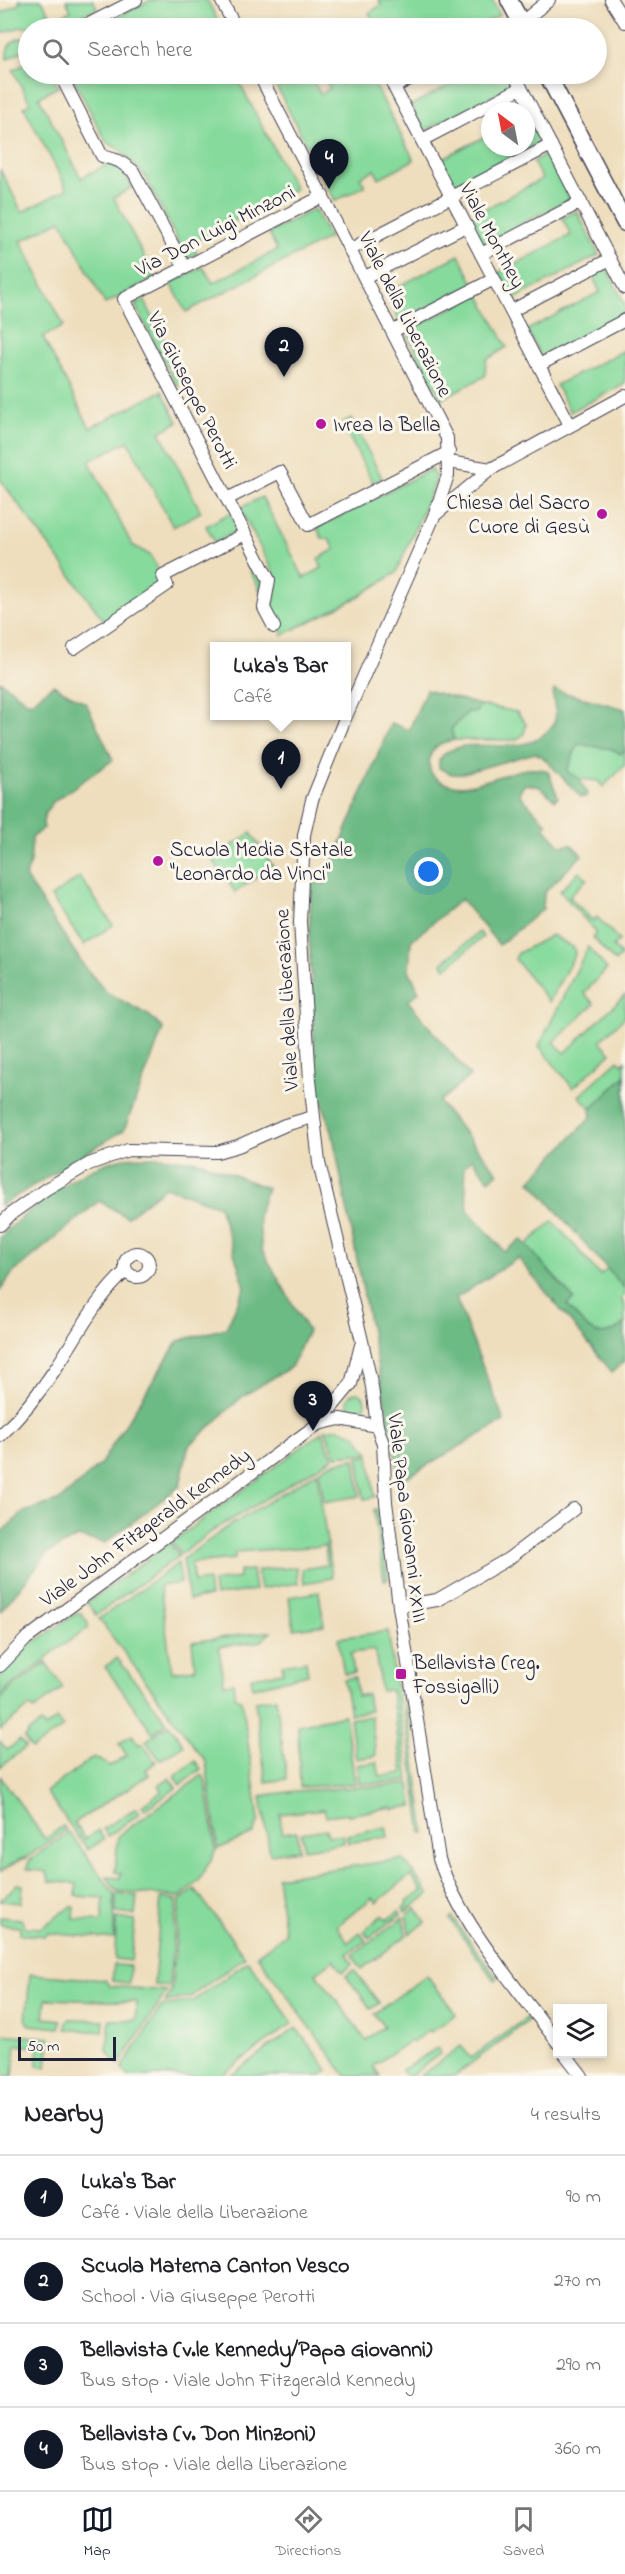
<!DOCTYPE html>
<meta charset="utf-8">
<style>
body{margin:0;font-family:"Indie Flower",sans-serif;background:#f6f6f6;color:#202124}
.controls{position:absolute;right:18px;bottom:18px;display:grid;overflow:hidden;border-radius:0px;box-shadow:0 3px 9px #0003}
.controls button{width:54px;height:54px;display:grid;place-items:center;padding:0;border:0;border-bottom:2px solid #e0e0e0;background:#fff;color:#202124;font:30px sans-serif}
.compass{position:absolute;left:481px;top:102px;width:54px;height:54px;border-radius:50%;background:#fff;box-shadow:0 3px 9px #0003;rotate:328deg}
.scale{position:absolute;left:18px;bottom:15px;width:98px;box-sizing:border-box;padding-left:6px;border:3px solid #22223b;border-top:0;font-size:16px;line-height:21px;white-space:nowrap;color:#22223b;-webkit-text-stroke:4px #fbf7ec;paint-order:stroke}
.you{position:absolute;left:429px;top:872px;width:21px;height:21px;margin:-15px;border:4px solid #fff;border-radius:50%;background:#1a73e8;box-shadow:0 0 0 9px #1a73e833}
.badge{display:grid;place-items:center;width:39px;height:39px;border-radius:50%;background:#111827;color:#fff;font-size:20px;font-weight:700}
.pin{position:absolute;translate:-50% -50px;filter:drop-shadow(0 2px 3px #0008)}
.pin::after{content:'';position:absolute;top:32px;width:21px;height:18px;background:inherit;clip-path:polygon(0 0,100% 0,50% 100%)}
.popup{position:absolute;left:210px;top:642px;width:141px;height:78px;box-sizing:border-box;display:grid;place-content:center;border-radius:0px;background:#fff;filter:drop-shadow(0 2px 4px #0005);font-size:20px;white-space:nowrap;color:#757577}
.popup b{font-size:22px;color:#202124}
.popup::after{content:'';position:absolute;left:50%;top:100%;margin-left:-12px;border:12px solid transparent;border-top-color:#fff}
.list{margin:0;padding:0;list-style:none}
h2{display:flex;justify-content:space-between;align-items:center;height:78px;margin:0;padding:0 24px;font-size:26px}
h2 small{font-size:20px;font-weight:400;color:#757577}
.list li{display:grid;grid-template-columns:39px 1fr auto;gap:18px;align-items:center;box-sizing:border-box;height:84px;padding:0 24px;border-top:2px solid #e0e0e0}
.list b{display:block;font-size:22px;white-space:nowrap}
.list p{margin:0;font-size:20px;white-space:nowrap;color:#757577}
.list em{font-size:20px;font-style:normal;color:#757577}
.icon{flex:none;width:33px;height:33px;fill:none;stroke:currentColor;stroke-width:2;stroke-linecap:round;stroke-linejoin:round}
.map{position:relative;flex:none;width:625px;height:2076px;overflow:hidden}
.search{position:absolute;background:#fff;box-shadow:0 3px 9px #0003;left:18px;right:18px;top:18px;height:66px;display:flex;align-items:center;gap:15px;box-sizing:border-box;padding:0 21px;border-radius:33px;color:#757577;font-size:22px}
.sheet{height:414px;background:#fff}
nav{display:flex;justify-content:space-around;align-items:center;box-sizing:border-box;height:84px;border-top:2px solid #e0e0e0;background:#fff;font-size:16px;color:#757577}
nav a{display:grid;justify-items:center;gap:3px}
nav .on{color:#111827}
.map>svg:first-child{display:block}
.green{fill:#86da9c;stroke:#547e6c;stroke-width:1.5}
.forest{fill:#6cba84;stroke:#476e60;stroke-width:1.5}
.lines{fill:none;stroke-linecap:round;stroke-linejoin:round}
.street-casing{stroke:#413e4e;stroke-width:14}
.secondary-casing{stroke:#413e4e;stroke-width:19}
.street{stroke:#fff;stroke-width:12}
.secondary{stroke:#fff;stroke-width:16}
.poi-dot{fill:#b5179e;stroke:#fbf7ec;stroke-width:2}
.labels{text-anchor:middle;stroke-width:6;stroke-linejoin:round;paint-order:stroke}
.street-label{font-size:21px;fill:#22223b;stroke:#fbf7ec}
.poi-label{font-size:21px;fill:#22223b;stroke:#fbf7ec;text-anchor:start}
</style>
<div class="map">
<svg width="625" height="2076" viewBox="0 0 625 2076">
<rect width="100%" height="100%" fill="#fbf7ec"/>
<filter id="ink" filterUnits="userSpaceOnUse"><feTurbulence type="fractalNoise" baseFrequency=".0167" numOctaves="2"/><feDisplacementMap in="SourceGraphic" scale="12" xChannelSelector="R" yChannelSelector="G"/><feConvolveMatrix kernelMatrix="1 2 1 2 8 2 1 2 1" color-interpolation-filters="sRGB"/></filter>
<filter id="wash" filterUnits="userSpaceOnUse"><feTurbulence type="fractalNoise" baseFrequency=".008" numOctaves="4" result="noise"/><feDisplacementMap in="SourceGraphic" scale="24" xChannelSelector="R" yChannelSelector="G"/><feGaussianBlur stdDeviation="1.35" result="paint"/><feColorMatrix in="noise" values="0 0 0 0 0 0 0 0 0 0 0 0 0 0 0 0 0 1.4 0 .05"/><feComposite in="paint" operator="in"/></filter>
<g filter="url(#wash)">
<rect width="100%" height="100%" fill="#eedebd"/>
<g class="green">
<polygon points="19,0 42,0 53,20 71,11 66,0 93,0 97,8 59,28 21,27 0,34 0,14 20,3"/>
<polygon points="151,0 207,0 222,28 96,28"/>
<polygon points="379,0 492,0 500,15 475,28 375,28 378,26 369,13 381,5"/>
<path d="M 20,38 L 28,40 L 28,48 L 7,59 C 6,48 10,42 20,38 Z"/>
<polygon points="28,62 28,74 51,74 58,87 39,97 81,178 110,163 124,172 132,187 114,198 155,278 105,304 61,220 21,241 64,326 43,337 90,428 162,391 178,422 160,432 201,512 173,527 128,441 89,461 132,545 150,555 165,584 105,622 0,479 0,169 22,212 67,189 24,107 30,103 13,70"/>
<polygon points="71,74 235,74 295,189 192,243 197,254 187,259 145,176 119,149 106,142"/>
<polygon points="270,74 324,74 313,82 321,94 330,88 327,83 336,77 341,84 351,77 350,74 391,74 374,83 414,160 379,178 374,170 360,177 365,186 335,201"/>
<polygon points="471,74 506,74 512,86 424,131 411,105"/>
<polygon points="526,113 541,142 453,187 439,160 490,134 490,147 526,147"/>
<polygon points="547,154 570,199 483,244 469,217 542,179 533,162"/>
<polygon points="314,209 329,238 186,312 171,283 203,267 213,283 277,250 269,233"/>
<polygon points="577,211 599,255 512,300 498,273 571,235 562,218"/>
<polygon points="459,255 474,284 400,322 386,293"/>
<polygon points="606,267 625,304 625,313 541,357 527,330 600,292 592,274"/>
<polygon points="479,294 507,347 486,360 485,376 441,399 406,332"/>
<polygon points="144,300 186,381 177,386 135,305"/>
<polygon points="625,350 625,384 570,412 556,385"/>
<polygon points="351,418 382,478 373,483 342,423"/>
<polygon points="431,469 436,480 396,573 358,597 283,635 271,612 277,580 240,508 262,497 304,578 322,568 318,559 335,549 330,540 322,538 317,528"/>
<polygon points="230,513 239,530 215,543 206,526"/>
<polygon points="243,541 263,580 261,592 237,545"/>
<polygon points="480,705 517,712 526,724 524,734 516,740 454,740 451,729 468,712 476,712"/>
<polygon points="578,744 612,749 621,753 625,750 625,765 603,787 598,781 580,779 567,771"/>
<polygon points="251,833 273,866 235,892 212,859"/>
<polygon points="579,871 587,879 569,896 593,921 597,917 619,940 613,947 622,955 615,962 593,938 596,932 560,891"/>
<polygon points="80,877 113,925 84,945 51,897"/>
<polygon points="479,932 483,937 446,968 442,963"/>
<polygon points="552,935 574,948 575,954 549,1002 515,959 518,953"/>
<polygon points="588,947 607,969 584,993 594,1004 554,1042 565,1053 625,995 625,1017 600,1041 611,1053 573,1088 539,1046"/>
<polygon points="618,1060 622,1064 625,1061 625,1076 591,1109 579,1096"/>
<path d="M 553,1221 L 600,1275 L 608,1269 L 625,1289 L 625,1295 L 621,1299 L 625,1305 L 625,1323 C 597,1347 586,1327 567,1305 L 573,1298 L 526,1245 Z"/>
<circle cx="356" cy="1402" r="9"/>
<polygon points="338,1428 356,1435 369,1453 336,1456 325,1430"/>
<polygon points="322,1432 333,1458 214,1530 181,1554 172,1542"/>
<polygon points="369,1455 375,1497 364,1499 358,1457"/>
<polygon points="355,1459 360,1496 324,1502 319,1471 333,1463"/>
<polygon points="317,1472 332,1578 304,1583 302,1569 327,1565 325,1546 235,1552 235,1559 191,1563 194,1582 208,1580 210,1596 189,1600 183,1559 226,1528"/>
<polygon points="377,1509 388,1579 384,1580 374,1510"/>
<polygon points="170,1543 179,1556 96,1615 87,1603"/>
<polygon points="178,1563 181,1583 160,1586 172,1672 195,1669 192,1642 271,1631 262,1641 219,1647 224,1684 233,1683 235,1696 242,1701 259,1820 253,1834 218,1849 206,1762 99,1619"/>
<polygon points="281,1567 282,1569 296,1567 298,1583 260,1589 257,1571"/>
<polygon points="252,1570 255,1590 215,1596 213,1582 239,1578 239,1571"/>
<polygon points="319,1592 324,1625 294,1629 289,1597"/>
<polygon points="77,1613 81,1613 88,1623 88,1628 48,1656 45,1661 9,1687 0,1697 0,1675 25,1649"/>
<polygon points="388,1631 409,1781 359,1784 357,1765 377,1762 380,1777 403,1773 391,1690 381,1691 375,1650 351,1653 354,1673 344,1674 338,1638"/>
<polygon points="117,1658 167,1722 153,1733 105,1667"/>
<polygon points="306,1661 308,1674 253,1688 251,1677 283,1672 282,1665"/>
<polygon points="46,1663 63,1687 34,1710 30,1706 0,1730 0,1700 10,1689"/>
<polygon points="399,1672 402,1672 425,1833 422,1833"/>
<polygon points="355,1677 357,1696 367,1694 370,1711 350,1714 344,1679"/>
<polygon points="276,1698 287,1779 266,1782 255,1701"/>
<polygon points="345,1715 355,1784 300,1787 298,1725"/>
<polygon points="371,1716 376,1756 356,1759 350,1719"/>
<polygon points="57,1719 63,1727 32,1749 24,1738 28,1735 27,1733 41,1723 45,1728"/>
<polygon points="169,1724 184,1745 160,1760 146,1741"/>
<polygon points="132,1735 139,1745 142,1743 156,1762 146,1770 149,1775 74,1823 85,1839 98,1830 104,1839 88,1850 46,1792 94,1757 110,1766 127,1755 119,1744"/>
<polygon points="20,1740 26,1747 0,1767 0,1741 7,1750"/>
<polygon points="195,1761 201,1769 180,1785 174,1777"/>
<polygon points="203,1775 206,1783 216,1850 199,1881 180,1897 117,1891 107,1877 120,1878 121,1873 115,1872 118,1836"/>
<polygon points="0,1776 45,1839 63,1826 66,1830 26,1858 21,1859 0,1872"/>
<polygon points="169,1778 176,1788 145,1810 142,1806 162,1791 159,1785"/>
<polygon points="410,1784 413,1806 392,1809 392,1807 348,1815 348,1813 326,1816 324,1809 280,1814 282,1833 297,1831 299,1850 270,1854 261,1796 296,1791"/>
<polygon points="136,1808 140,1813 108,1836 103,1829"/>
<polygon points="386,1827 388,1837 348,1843 347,1835"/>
<polygon points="326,1829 328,1836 342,1834 344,1843 304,1849 301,1833"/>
<polygon points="69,1832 114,1893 114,1939 47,1933 46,1936 20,1934 20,1927 0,1925 0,1917 21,1919 25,1927 41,1928 70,1907 75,1907 74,1919 102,1921 104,1898 76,1896 77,1884 49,1881 47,1872 27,1869 29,1861"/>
<polygon points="403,1859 429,1894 405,1912 403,1908 408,1904 407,1902 422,1891 411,1875 376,1903 372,1898 337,1926 348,1942 360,1933 366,1941 347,1954 353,1964 343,1972 334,1960 316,1973 366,2040 384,2027 374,2014 427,1975 456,2014 431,2032 429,2030 412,2043 410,2041 373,2066 380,2076 346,2076 257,1955 285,1934 277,1877"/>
<polygon points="17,1884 23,1885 21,1903 0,1901"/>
<polygon points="195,1889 245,1957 190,1997 165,2002 171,1992 180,1900"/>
<polygon points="116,1894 137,1896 135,1915 116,1913"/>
<polygon points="161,1898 177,1900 169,1986 154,1985"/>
<polygon points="416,1908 426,1922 409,1934 407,1915"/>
<polygon points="399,1911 401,1914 369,1938 364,1931 382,1915 386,1920"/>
<polygon points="404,1917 406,1936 362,1969 352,1955"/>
<polygon points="452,1917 497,1978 494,1980 450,1919"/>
<polygon points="116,1918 135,1920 131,1961 115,1959"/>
<polygon points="248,1961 293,2023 220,2076 128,2076 122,2068 162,2006 193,2001"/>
<polygon points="114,1965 130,1966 129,1983 112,1981"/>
<polygon points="354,1970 379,2003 371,2009 346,1976"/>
<polygon points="30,1974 105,1980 110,1986 167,1991 119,2065 107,2051 110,2020 135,2020 137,2002 46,1999 44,2018 61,2020 60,2028 29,2025 26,2021"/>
<polygon points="526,2018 528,2021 454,2076 420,2076 461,2046 471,2058"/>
<polygon points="70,2019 104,2020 103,2032 66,2029 67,2021"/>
<polygon points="296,2028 328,2070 320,2076 230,2076"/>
<polygon points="0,2034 50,2038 47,2067 37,2066 38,2047 16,2045 13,2076 0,2076"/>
<polygon points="437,2048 441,2053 410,2076 406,2076 402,2070"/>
</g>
<g class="forest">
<path d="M 0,681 L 30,703 L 53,685 L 86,703 L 113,760 L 54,801 C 47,809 41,817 44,828 L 32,837 L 30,865 L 25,877 L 84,966 L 106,992 L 150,1016 L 163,1029 L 124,1130 L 0,1206 Z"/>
<path d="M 426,690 L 480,705 L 476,712 L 468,712 L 451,729 L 454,740 C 450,741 444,742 440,744 C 426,752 425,773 440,781 C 473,799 514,759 548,771 L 558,797 L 555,800 L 540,787 L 527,784 L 522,787 L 519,794 L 547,824 L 544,827 L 561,846 L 571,844 L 582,855 L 544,893 L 543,909 L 499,945 L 461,899 L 411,941 L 409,970 L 419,992 L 408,1001 L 470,1076 L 439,1102 L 498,1173 L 489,1180 L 472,1159 L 464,1166 L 468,1210 L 505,1252 L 521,1239 L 574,1299 L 567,1305 C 586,1327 597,1347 625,1323 L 625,1361 L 612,1372 L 518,1258 L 456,1298 L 504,1421 L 400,1481 L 332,1131 L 316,1085 L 309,934 L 312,880 L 324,884 L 391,723 L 409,730 Z"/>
<path d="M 554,690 L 625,709 L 625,750 L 621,754 L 612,749 L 578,744 L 567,771 L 580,779 L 587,794 L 585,797 L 581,797 L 543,757 L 535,753 L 460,774 L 452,774 L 439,768 L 439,760 C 461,727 522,766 552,726 C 561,715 550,701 554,690 Z"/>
<polygon points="625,1076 625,1289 530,1181 591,1117 591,1109"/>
<path d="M 158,1157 L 199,1161 L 267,1188 L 258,1215 L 262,1250 L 308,1331 L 291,1367 L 243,1396 L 188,1447 L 180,1486 L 105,1543 L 77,1537 L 48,1553 L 0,1612 L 0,1533 L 24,1512 L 60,1500 L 100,1465 L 178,1341 L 226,1328 L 245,1287 L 219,1206 L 165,1187 L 127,1217 L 99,1201 L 12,1274 L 0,1291 L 0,1237 C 32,1207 81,1165 125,1158 C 135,1157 147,1157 158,1157 Z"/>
</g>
</g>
<g filter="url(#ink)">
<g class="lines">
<g class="street-casing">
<g id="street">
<polyline points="221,0 236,28"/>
<polyline points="611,0 625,22"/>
<polyline points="521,23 549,0"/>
<polyline points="81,28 136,0"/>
<polyline points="60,74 102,156 119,161 133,171 185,268"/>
<polyline points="259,74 447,438 448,475 435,514 347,714"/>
<polyline points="419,74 394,87 570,425"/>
<polyline points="514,74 625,288"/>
<polyline points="422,140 521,88"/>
<polyline points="323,196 124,299 227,499 280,472 308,525 449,452"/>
<polyline points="351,249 551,145"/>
<polyline points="481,254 581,202"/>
<polyline points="365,277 466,226"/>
<polyline points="511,311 610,259"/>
<polyline points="393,331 494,279"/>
<polyline points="539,365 625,320"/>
<polyline points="449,462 491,469"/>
<polyline points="227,499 269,580 264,608 274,627"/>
<polyline points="436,514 491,469 625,396"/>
<polyline points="74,648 167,585 163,576 245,534"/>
<path d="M 346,716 L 312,800 L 304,835 L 300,922 L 310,1080 L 319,1163 L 362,1341 L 372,1387 L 377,1426 L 383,1444 L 386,1502 L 399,1606 L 439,1859 C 461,1926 516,1986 558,2043"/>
<polyline points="0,1225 12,1213 46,1189 89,1164 128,1150 217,1152 238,1146 285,1125 313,1117"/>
<circle cx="137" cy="1265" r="12"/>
<polyline points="318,1424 340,1419 377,1426"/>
<path d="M 0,1436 C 21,1416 40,1392 56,1368 C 78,1335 96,1298 126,1271"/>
<polyline points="399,1606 437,1600 508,1559 574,1509"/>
<polyline points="0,1666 26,1639 318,1424 351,1384 361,1345"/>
<polyline points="565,2054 582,2076"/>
</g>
</g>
<g class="secondary-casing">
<g id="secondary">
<polyline points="509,0 524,28"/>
<polyline points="547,74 625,223"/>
</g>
</g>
<use href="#street" class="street"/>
<use href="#secondary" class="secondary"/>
</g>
</g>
<g class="poi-dot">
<circle cx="321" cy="424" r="6"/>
<circle cx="602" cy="514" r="6"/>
<circle cx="158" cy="861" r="6"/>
<rect x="395" y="1668" width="12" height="12" rx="3"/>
</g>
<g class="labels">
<g class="street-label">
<text transform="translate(215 230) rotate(-27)" y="7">Via Don Luigi Minzoni</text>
<text transform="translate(493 235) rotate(62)" y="7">Viale Monthey</text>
<text transform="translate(406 314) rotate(63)" y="7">Viale della Liberazione</text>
<text transform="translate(193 390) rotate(63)" y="7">Via Giuseppe Perotti</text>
<text transform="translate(286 1000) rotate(-93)" y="7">Viale della Liberazione</text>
<text transform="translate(408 1518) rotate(83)" y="7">Viale Papa Giovanni XXIII</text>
<text transform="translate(145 1527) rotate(-36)" y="7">Viale John Fitzgerald Kennedy</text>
</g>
<g class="poi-label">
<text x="333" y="431">Ivrea la Bella</text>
<text x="590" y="509" text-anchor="end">Chiesa del Sacro<tspan x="590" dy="24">Cuore di Gesù</tspan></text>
<text x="170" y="856">Scuola Media Statale<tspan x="170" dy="24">"Leonardo da Vinci"</tspan></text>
<text x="413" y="1669">Bellavista (reg.<tspan x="413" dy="24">Fossigalli)</tspan></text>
</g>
</g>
</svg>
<div class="controls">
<button><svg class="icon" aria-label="layers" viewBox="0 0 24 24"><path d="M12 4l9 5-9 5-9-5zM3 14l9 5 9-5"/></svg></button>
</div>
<svg class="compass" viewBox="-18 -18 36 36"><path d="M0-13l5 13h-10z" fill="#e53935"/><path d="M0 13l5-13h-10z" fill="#757577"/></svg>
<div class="scale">50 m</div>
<div class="you"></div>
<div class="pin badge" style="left:281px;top:789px">1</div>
<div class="popup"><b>Luka's Bar</b>Café</div>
<div class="pin badge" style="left:284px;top:377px">2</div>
<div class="pin badge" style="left:313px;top:1431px">3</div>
<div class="pin badge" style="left:329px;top:189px">4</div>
<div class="search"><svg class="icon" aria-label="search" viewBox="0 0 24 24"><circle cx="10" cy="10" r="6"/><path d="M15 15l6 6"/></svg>Search here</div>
</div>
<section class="sheet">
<h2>Nearby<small>4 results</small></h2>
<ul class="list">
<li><span class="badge">1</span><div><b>Luka's Bar</b><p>Café · Viale della Liberazione</p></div><em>90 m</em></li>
<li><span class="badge">2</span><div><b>Scuola Materna Canton Vesco</b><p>School · Via Giuseppe Perotti</p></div><em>270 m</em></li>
<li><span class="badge">3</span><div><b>Bellavista (v.le Kennedy/Papa Giovanni)</b><p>Bus stop · Viale John Fitzgerald Kennedy</p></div><em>290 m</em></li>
<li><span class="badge">4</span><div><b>Bellavista (v. Don Minzoni)</b><p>Bus stop · Viale della Liberazione</p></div><em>360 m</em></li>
</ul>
</section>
<nav>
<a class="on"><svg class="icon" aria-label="map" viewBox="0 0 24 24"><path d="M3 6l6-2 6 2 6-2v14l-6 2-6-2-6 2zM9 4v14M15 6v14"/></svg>Map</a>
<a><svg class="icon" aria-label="directions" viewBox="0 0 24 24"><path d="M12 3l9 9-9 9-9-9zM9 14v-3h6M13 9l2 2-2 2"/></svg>Directions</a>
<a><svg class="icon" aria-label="saved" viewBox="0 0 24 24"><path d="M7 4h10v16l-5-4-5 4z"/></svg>Saved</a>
</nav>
